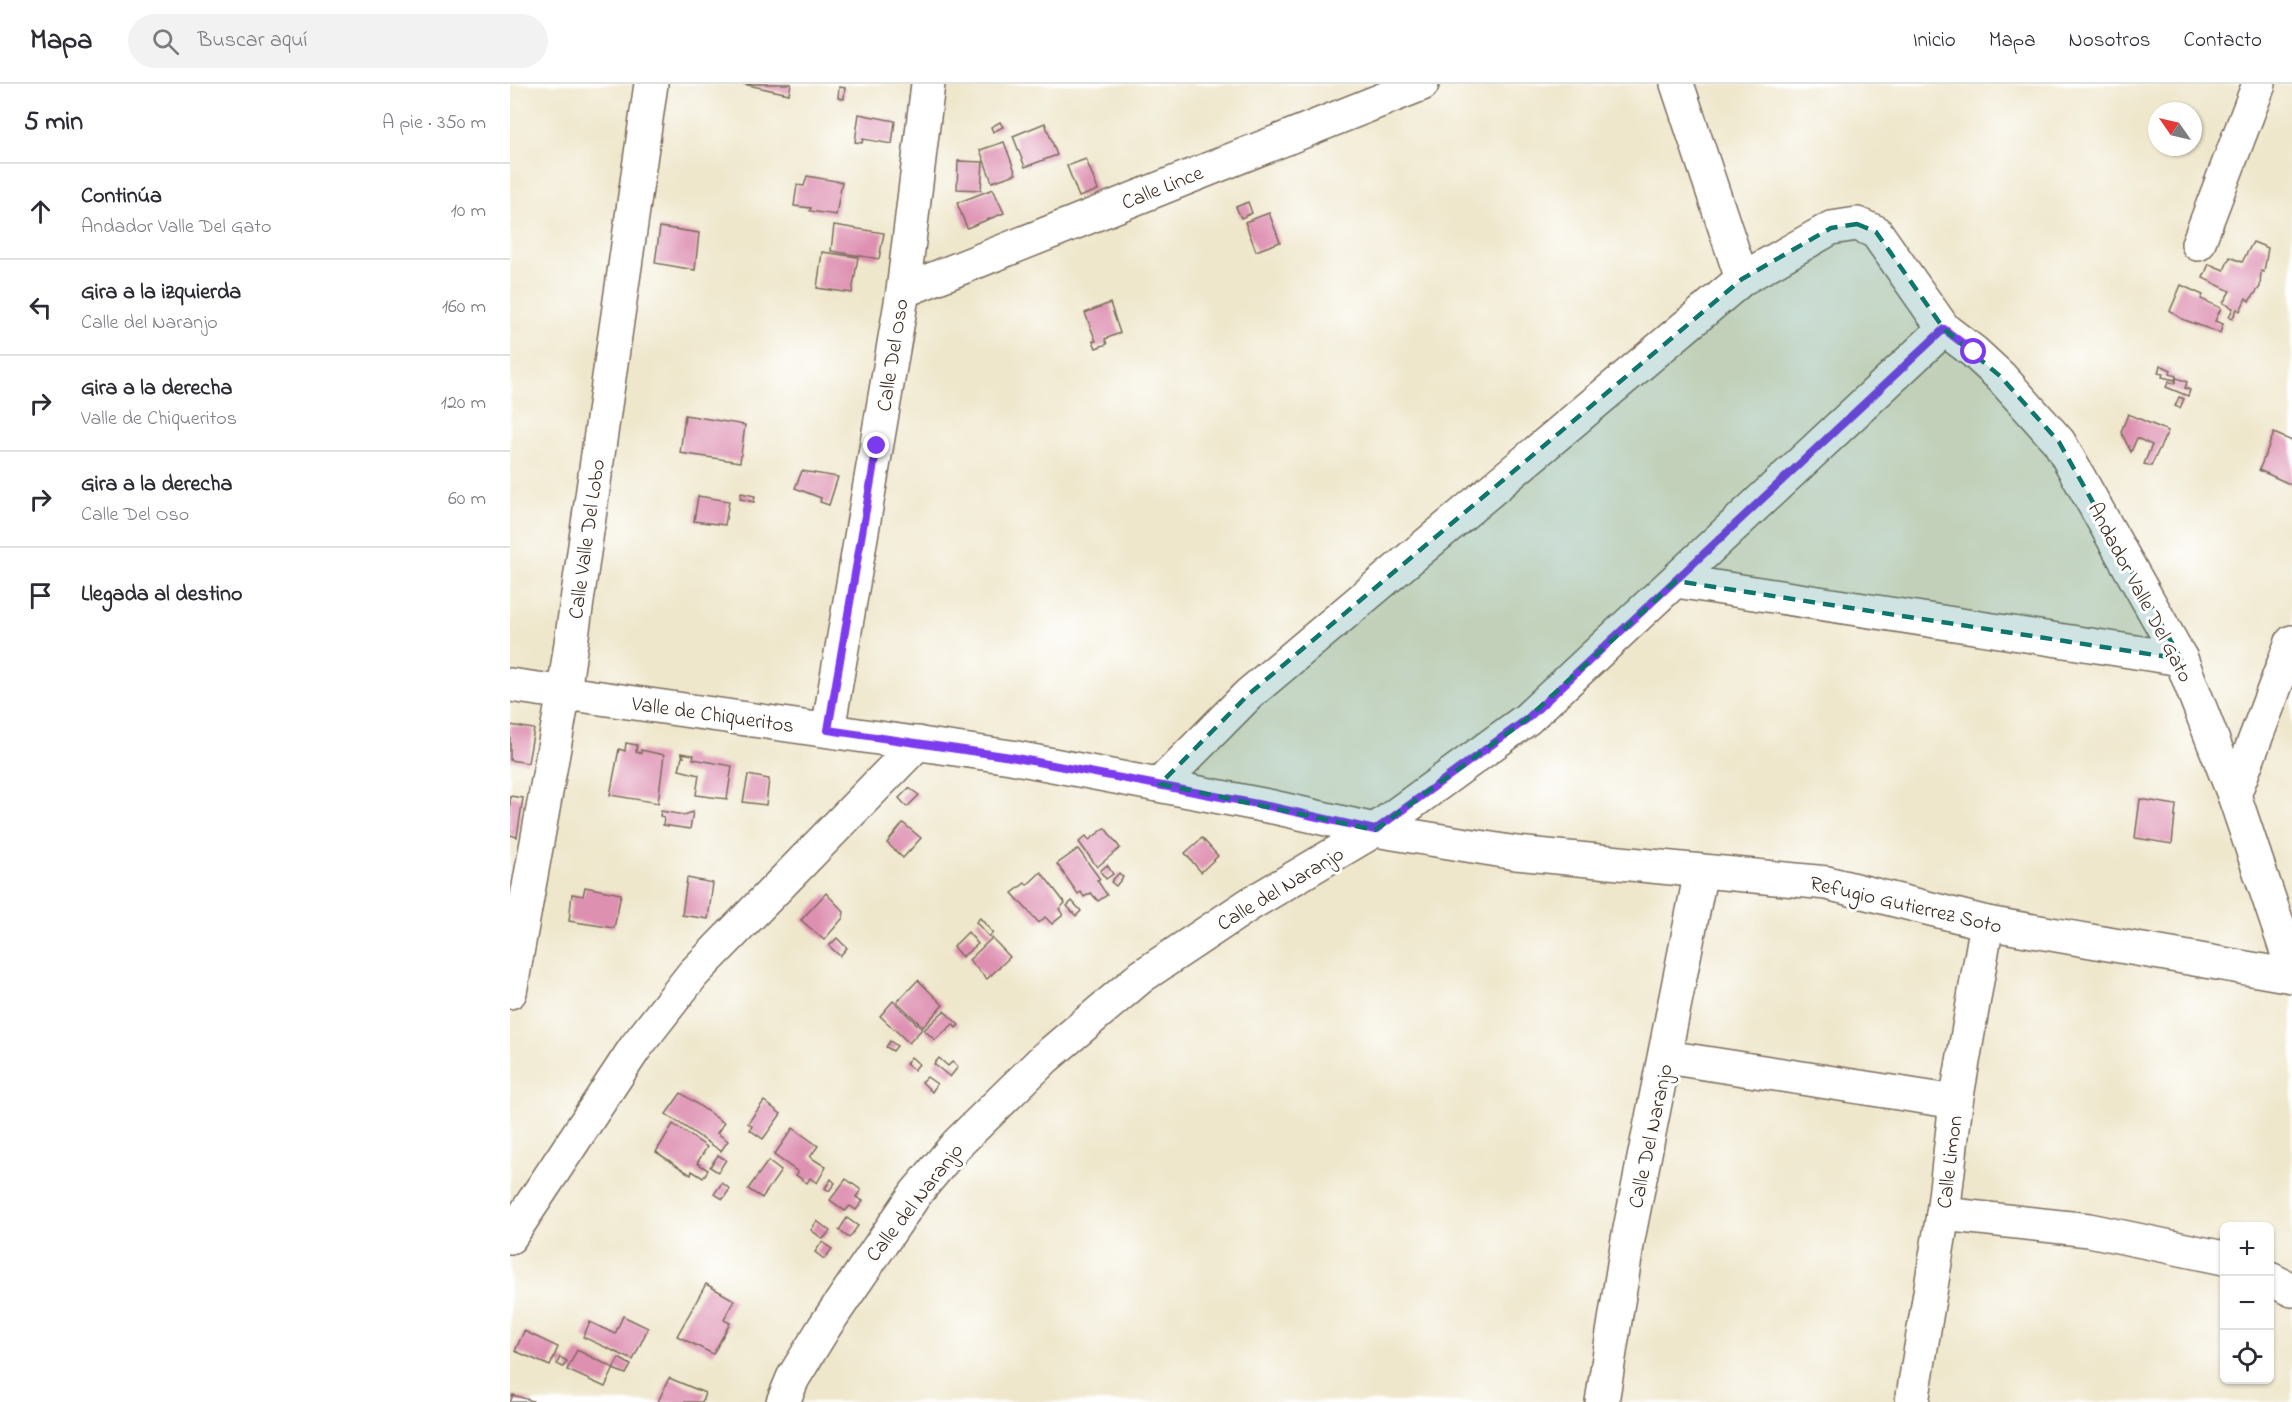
<!DOCTYPE html>
<html lang="es">
<meta charset="utf-8">
<style>
body{margin:0;font-family:"Indie Flower",sans-serif;background:#f2f2f3;color:#2b2b33}
.controls{position:absolute;right:18px;bottom:18px;display:grid;overflow:hidden;border-radius:9px;box-shadow:0 2px 4px #0004}
.controls button{width:54px;height:54px;display:grid;place-items:center;padding:0;border:0;border-bottom:2px solid #e1e1e2;background:#fff;color:#2b2b33;font:30px sans-serif}
.compass{position:absolute;left:1638px;top:18px;width:54px;height:54px;border-radius:50%;background:#fff;box-shadow:0 2px 4px #0004;rotate:304deg}
.stop{position:absolute;width:18px;height:18px;margin:-14px;border:4px solid #7c3aed;border-radius:50%;background:#fff}
.stop.end{background:#7c3aed;border-color:#fff;box-shadow:0 2px 6px #0008}
.list{margin:0;padding:0;list-style:none}
h2{display:flex;justify-content:space-between;align-items:center;height:78px;margin:0;padding:0 24px;font-size:26px}
h2 small{font-size:20px;font-weight:400;color:#7c7c81}
.list li{display:grid;grid-template-columns:39px 1fr auto;gap:18px;align-items:center;box-sizing:border-box;height:96px;padding:0 24px;border-top:2px solid #e1e1e2}
.list b{display:block;font-size:22px;white-space:nowrap}
.list p{margin:0;font-size:20px;white-space:nowrap;color:#7c7c81}
.list em{font-size:20px;font-style:normal;color:#7c7c81}
.icon{flex:none;width:33px;height:33px;fill:none;stroke:currentColor;stroke-width:2;stroke-linecap:round;stroke-linejoin:round}
.map{position:relative;flex:none;width:1782px;height:1318px;overflow:hidden}
header{display:flex;align-items:center;gap:36px;box-sizing:border-box;height:84px;padding:0 30px;background:#fff;border-bottom:2px solid #e1e1e2}
header strong{font-size:28px}
nav{display:flex;gap:33px;margin-inline-start:auto;font-size:21px}
.search{width:420px;height:54px;background:#f2f2f3;display:flex;align-items:center;gap:15px;box-sizing:border-box;padding:0 21px;border-radius:33px;color:#7c7c81;font-size:22px}
main{display:flex}
aside{flex:1;background:#fff}
.map>svg:first-child{display:block}
.building{fill:#de90b1}
.lines{fill:none;stroke-linecap:round;stroke-linejoin:round}
.street-casing{stroke:#7a6c5b;stroke-width:36}
.street{stroke:#fff;stroke-width:33}
.route{stroke:#7c3aed;stroke-width:8}
.marked{fill:#0f766e;fill-opacity:0.2;stroke:#0f766e;stroke-width:4.5;stroke-dasharray:12 8;stroke-linejoin:round}
.labels{text-anchor:middle;stroke-width:6;stroke-linejoin:round;paint-order:stroke}
.street-label{font-size:21px;fill:#3b2a1e;stroke:#fff}
</style>
<header>
<strong>Mapa</strong>
<div class="search"><svg class="icon" aria-label="search" viewBox="0 0 24 24"><circle cx="10" cy="10" r="6"/><path d="M15 15l6 6"/></svg>Buscar aquí</div>
<nav><a>Inicio</a><a>Mapa</a><a>Nosotros</a><a>Contacto</a></nav>
</header>
<main>
<aside>
<h2>5 min<small>A pie · 350 m</small></h2>
<ul class="list">
<li><svg class="icon" aria-label="ahead" viewBox="0 0 24 24"><path d="M12 20V5M6 11l6-6 6 6"/></svg><div><b>Continúa</b><p>Andador Valle Del Gato</p></div><em>10 m</em></li>
<li><svg class="icon" aria-label="left" viewBox="0 0 24 24"><path d="M17 20v-9H6M10 6l-5 5 5 5"/></svg><div><b>Gira a la izquierda</b><p>Calle del Naranjo</p></div><em>160 m</em></li>
<li><svg class="icon" aria-label="right" viewBox="0 0 24 24"><path d="M7 20v-9h11M14 6l5 5-5 5"/></svg><div><b>Gira a la derecha</b><p>Valle de Chiqueritos</p></div><em>120 m</em></li>
<li><svg class="icon" aria-label="right" viewBox="0 0 24 24"><path d="M7 20v-9h11M14 6l5 5-5 5"/></svg><div><b>Gira a la derecha</b><p>Calle Del Oso</p></div><em>60 m</em></li>
<li><svg class="icon" aria-label="arrive" viewBox="0 0 24 24"><path d="M6 21V4h12l-3 4 3 4H6"/></svg><div><b>Llegada al destino</b></div></li>
</ul>
</aside>
<div class="map">
<svg width="1782" height="1318" viewBox="0 0 1782 1318">
<rect width="100%" height="100%" fill="#fff"/>
<filter id="ink" filterUnits="userSpaceOnUse"><feTurbulence type="fractalNoise" baseFrequency=".0167" numOctaves="2"/><feDisplacementMap in="SourceGraphic" scale="12" xChannelSelector="R" yChannelSelector="G"/><feConvolveMatrix kernelMatrix="1 2 1 2 8 2 1 2 1" color-interpolation-filters="sRGB"/></filter>
<filter id="wash" filterUnits="userSpaceOnUse"><feTurbulence type="fractalNoise" baseFrequency=".008" numOctaves="4" result="noise"/><feDisplacementMap in="SourceGraphic" scale="24" xChannelSelector="R" yChannelSelector="G"/><feGaussianBlur stdDeviation="1.35" result="paint"/><feColorMatrix in="noise" values="0 0 0 0 0 0 0 0 0 0 0 0 0 0 0 0 0 1.4 0 .05"/><feComposite in="paint" operator="in"/></filter>
<g filter="url(#wash)">
<rect width="100%" height="100%" fill="#efe7cc"/>
<g id="blocks">
<g class="building">
<polygon points="233,0 281,0 279,10"/>
<polygon points="329,3 335,4 334,15 328,14"/>
<polygon points="349,30 385,37 382,60 353,55 352,59 345,58"/>
<polygon points="490,38 493,43 483,48 481,43"/>
<polygon points="535,39 547,71 515,83 503,52"/>
<polygon points="494,58 506,90 482,98 470,66"/>
<polygon points="576,75 588,106 569,113 557,82"/>
<polygon points="448,77 473,78 471,106 447,105"/>
<polygon points="297,92 332,98 326,131 300,127 301,124 284,122 287,101 294,102"/>
<polygon points="483,105 494,129 457,144 447,119"/>
<polygon points="738,118 742,129 731,134 726,123"/>
<polygon points="759,129 770,158 746,167 735,138"/>
<polygon points="324,141 374,149 369,175 321,167"/>
<polygon points="150,143 189,149 185,186 145,179"/>
<polygon points="1743,158 1758,164 1754,188 1751,187 1750,203 1739,217 1736,214 1730,227 1727,225 1722,235 1719,233 1723,224 1713,219 1720,207 1693,194 1699,180 1714,186 1720,173 1732,178"/>
<polygon points="312,168 348,173 342,209 307,204"/>
<polygon points="1671,201 1693,211 1691,215 1711,224 1705,237 1713,240 1710,249 1672,235 1660,227"/>
<polygon points="600,219 610,249 595,255 597,260 586,264 583,257 586,257 575,229"/>
<polygon points="1650,281 1661,286 1660,290 1666,292 1665,296 1652,293 1653,290 1648,289"/>
<polygon points="1667,294 1677,298 1675,304 1680,306 1678,312 1656,303 1659,297 1664,300"/>
<polygon points="1669,313 1674,315 1670,324 1665,322"/>
<polygon points="1618,330 1658,347 1641,382 1634,380 1642,361 1627,354 1621,368 1611,348"/>
<polygon points="175,331 235,341 230,378 170,369"/>
<polygon points="1764,349 1782,357 1782,401 1749,386"/>
<polygon points="292,387 328,393 319,421 310,418 311,414 285,404"/>
<polygon points="231,409 245,412 244,418 230,415"/>
<polygon points="188,412 219,417 215,441 184,437"/>
<polygon points="0,641 24,645 18,679 0,676"/>
<polygon points="116,659 127,661 126,668 131,669 131,666 154,671 148,719 100,711 109,665 115,667"/>
<polygon points="171,669 184,671 183,675 222,682 217,715 186,711 189,691 169,686 172,673 174,673"/>
<polygon points="238,691 259,695 256,721 233,718"/>
<polygon points="399,704 409,711 397,723 389,714"/>
<polygon points="0,712 13,714 7,753 0,751"/>
<polygon points="1630,715 1666,721 1662,760 1625,754"/>
<polygon points="151,727 174,731 183,728 180,745 153,741 154,733 150,732"/>
<polygon points="393,739 411,754 393,774 377,759"/>
<polygon points="595,744 610,764 587,783 569,758 576,752 579,756"/>
<polygon points="692,754 708,772 691,788 675,769"/>
<polygon points="568,765 590,795 587,796 597,811 588,817 581,809 574,813 571,808 568,810 547,780"/>
<polygon points="597,781 603,790 596,795 590,787"/>
<polygon points="531,788 555,819 549,825 553,831 542,840 535,833 529,839 502,809 515,799 517,801"/>
<polygon points="609,789 613,793 606,802 601,798"/>
<polygon points="177,794 203,799 198,835 172,831"/>
<polygon points="75,803 111,810 104,844 59,837 62,810 73,812"/>
<polygon points="316,809 334,828 333,834 314,856 291,836"/>
<polygon points="562,817 571,827 566,832 557,822"/>
<polygon points="470,834 483,849 479,853 466,838"/>
<polygon points="458,848 468,860 452,873 443,863"/>
<polygon points="327,854 337,864 330,872 319,862"/>
<polygon points="482,854 500,873 477,895 459,876"/>
<polygon points="408,896 433,921 413,943 387,918"/>
<polygon points="383,917 412,945 399,959 370,932"/>
<polygon points="434,927 449,941 446,944 443,940 425,956 414,946"/>
<polygon points="380,957 387,962 383,967 376,963"/>
<polygon points="401,973 409,980 404,986 396,980"/>
<polygon points="429,974 438,982 442,978 448,983 440,993 424,980"/>
<polygon points="417,993 427,1000 422,1008 412,998"/>
<polygon points="171,1009 214,1039 207,1049 218,1057 211,1067 156,1030"/>
<polygon points="254,1017 271,1030 253,1055 240,1046 242,1042 238,1039"/>
<polygon points="163,1040 197,1063 187,1079 198,1086 193,1094 182,1087 181,1091 146,1068"/>
<polygon points="283,1044 308,1062 300,1073 316,1083 307,1099 300,1094 297,1099 286,1091 288,1088 264,1071"/>
<polygon points="208,1071 216,1076 208,1088 200,1083"/>
<polygon points="258,1077 271,1087 252,1114 238,1105"/>
<polygon points="321,1095 325,1099 319,1107 315,1104"/>
<polygon points="336,1095 351,1106 346,1113 353,1117 346,1126 340,1122 335,1127 320,1116"/>
<polygon points="212,1099 220,1105 213,1115 204,1110"/>
<polygon points="337,1134 348,1142 339,1154 329,1146"/>
<polygon points="307,1137 320,1147 313,1155 301,1146"/>
<polygon points="312,1158 322,1165 314,1175 305,1168"/>
<polygon points="196,1200 224,1216 214,1236 220,1239 203,1270 167,1252"/>
<polygon points="113,1232 138,1244 123,1276 73,1253 80,1238 105,1250"/>
<polygon points="14,1247 48,1263 40,1282 5,1267"/>
<polygon points="67,1266 104,1284 95,1303 57,1286"/>
<polygon points="50,1273 57,1277 53,1283 47,1280"/>
<polygon points="109,1274 121,1281 116,1290 103,1285"/>
<polygon points="159,1294 195,1309 192,1318 148,1318"/>
<polygon points="3,1311 23,1317 23,1318 0,1318"/>
</g>
</g>
</g>
<g filter="url(#ink)">
<use href="#blocks" fill-opacity="0" stroke="#7a6c5b" stroke-width="1.5"/>
<g class="lines">
<g class="street-casing">
<g id="street">
<polyline points="1167,0 1232,195"/>
<polyline points="1688,160 1749,0"/>
<polyline points="393,207 912,0"/>
<polyline points="1166,497 1671,575"/>
<polyline points="0,601 501,673 763,723 865,746 1006,769 1317,799 1477,839 1782,892"/>
<polyline points="318,646 393,207 418,0"/>
<polyline points="650,700 739,610 1232,195 1321,144 1347,140 1366,148 1434,245 1464,268 1490,292 1549,358 1671,575 1724,711 1782,883"/>
<polyline points="1724,711 1782,558"/>
<polyline points="0,908 54,608 141,0"/>
<polyline points="1156,973 1446,1018"/>
<polyline points="1433,1130 1579,1146 1714,1174"/>
<polyline points="0,1153 125,964 183,890 408,659"/>
<polyline points="1760,1195 1782,1206"/>
<polyline points="273,1318 283,1294 315,1242 406,1109 447,1060 535,974 632,892 740,820 865,746 1017,635 1434,245"/>
<polyline points="1092,1318 1118,1155 1191,787"/>
<polyline points="1402,1318 1433,1130 1446,1018 1477,839"/>
</g>
</g>
<use href="#street" class="street"/>
</g>
</g>
<g class="lines" filter="url(#ink)">
<polyline class="route" points="367,362 318,646 501,673 763,723 865,746 1017,635 1434,245 1464,268"/>
</g>
<path class="marked" d="M 1347,140 L 1366,148 L 1434,245 L 1490,292 L 1549,358 L 1671,575 L 1166,497 L 1017,635 L 865,746 L 650,700 L 739,610 L 1232,195 L 1321,144 Z"/>
<g class="labels">
<g class="street-label">
<text transform="translate(652 103) rotate(-22)" y="7">Calle Lince</text>
<text transform="translate(382 271) rotate(-81)" y="7">Calle Del Oso</text>
<text transform="translate(76 455) rotate(-82)" y="7">Calle Valle Del Lobo</text>
<text transform="translate(1631 508) rotate(62)" y="7">Andador Valle Del Gato</text>
<text transform="translate(203 630) rotate(8)" y="7">Valle de Chiqueritos</text>
<text transform="translate(770 804) rotate(-31)" y="7">Calle del Naranjo</text>
<text transform="translate(1396 820) rotate(13)" y="7">Refugio Gutierrez Soto</text>
<text transform="translate(1140 1052) rotate(-78)" y="7">Calle Del Naranjo</text>
<text transform="translate(1439 1078) rotate(-83)" y="7">Calle Limon</text>
<text transform="translate(404 1118) rotate(-52)" y="7">Calle del Naranjo</text>
</g>
</g>
</svg>
<div class="controls">
<button>+</button>
<button>−</button>
<button><svg class="icon" aria-label="locate" viewBox="0 0 24 24"><circle cx="12" cy="12" r="6"/><path d="M12 2v4M12 18v4M2 12h4M18 12h4"/></svg></button>
</div>
<svg class="compass" viewBox="-18 -18 36 36"><path d="M0-13l5 13h-10z" fill="#e53935"/><path d="M0 13l5-13h-10z" fill="#7c7c81"/></svg>
<div class="stop" style="left:1464px;top:268px"></div>
<div class="stop end" style="left:367px;top:362px"></div>
</div>
</main>
